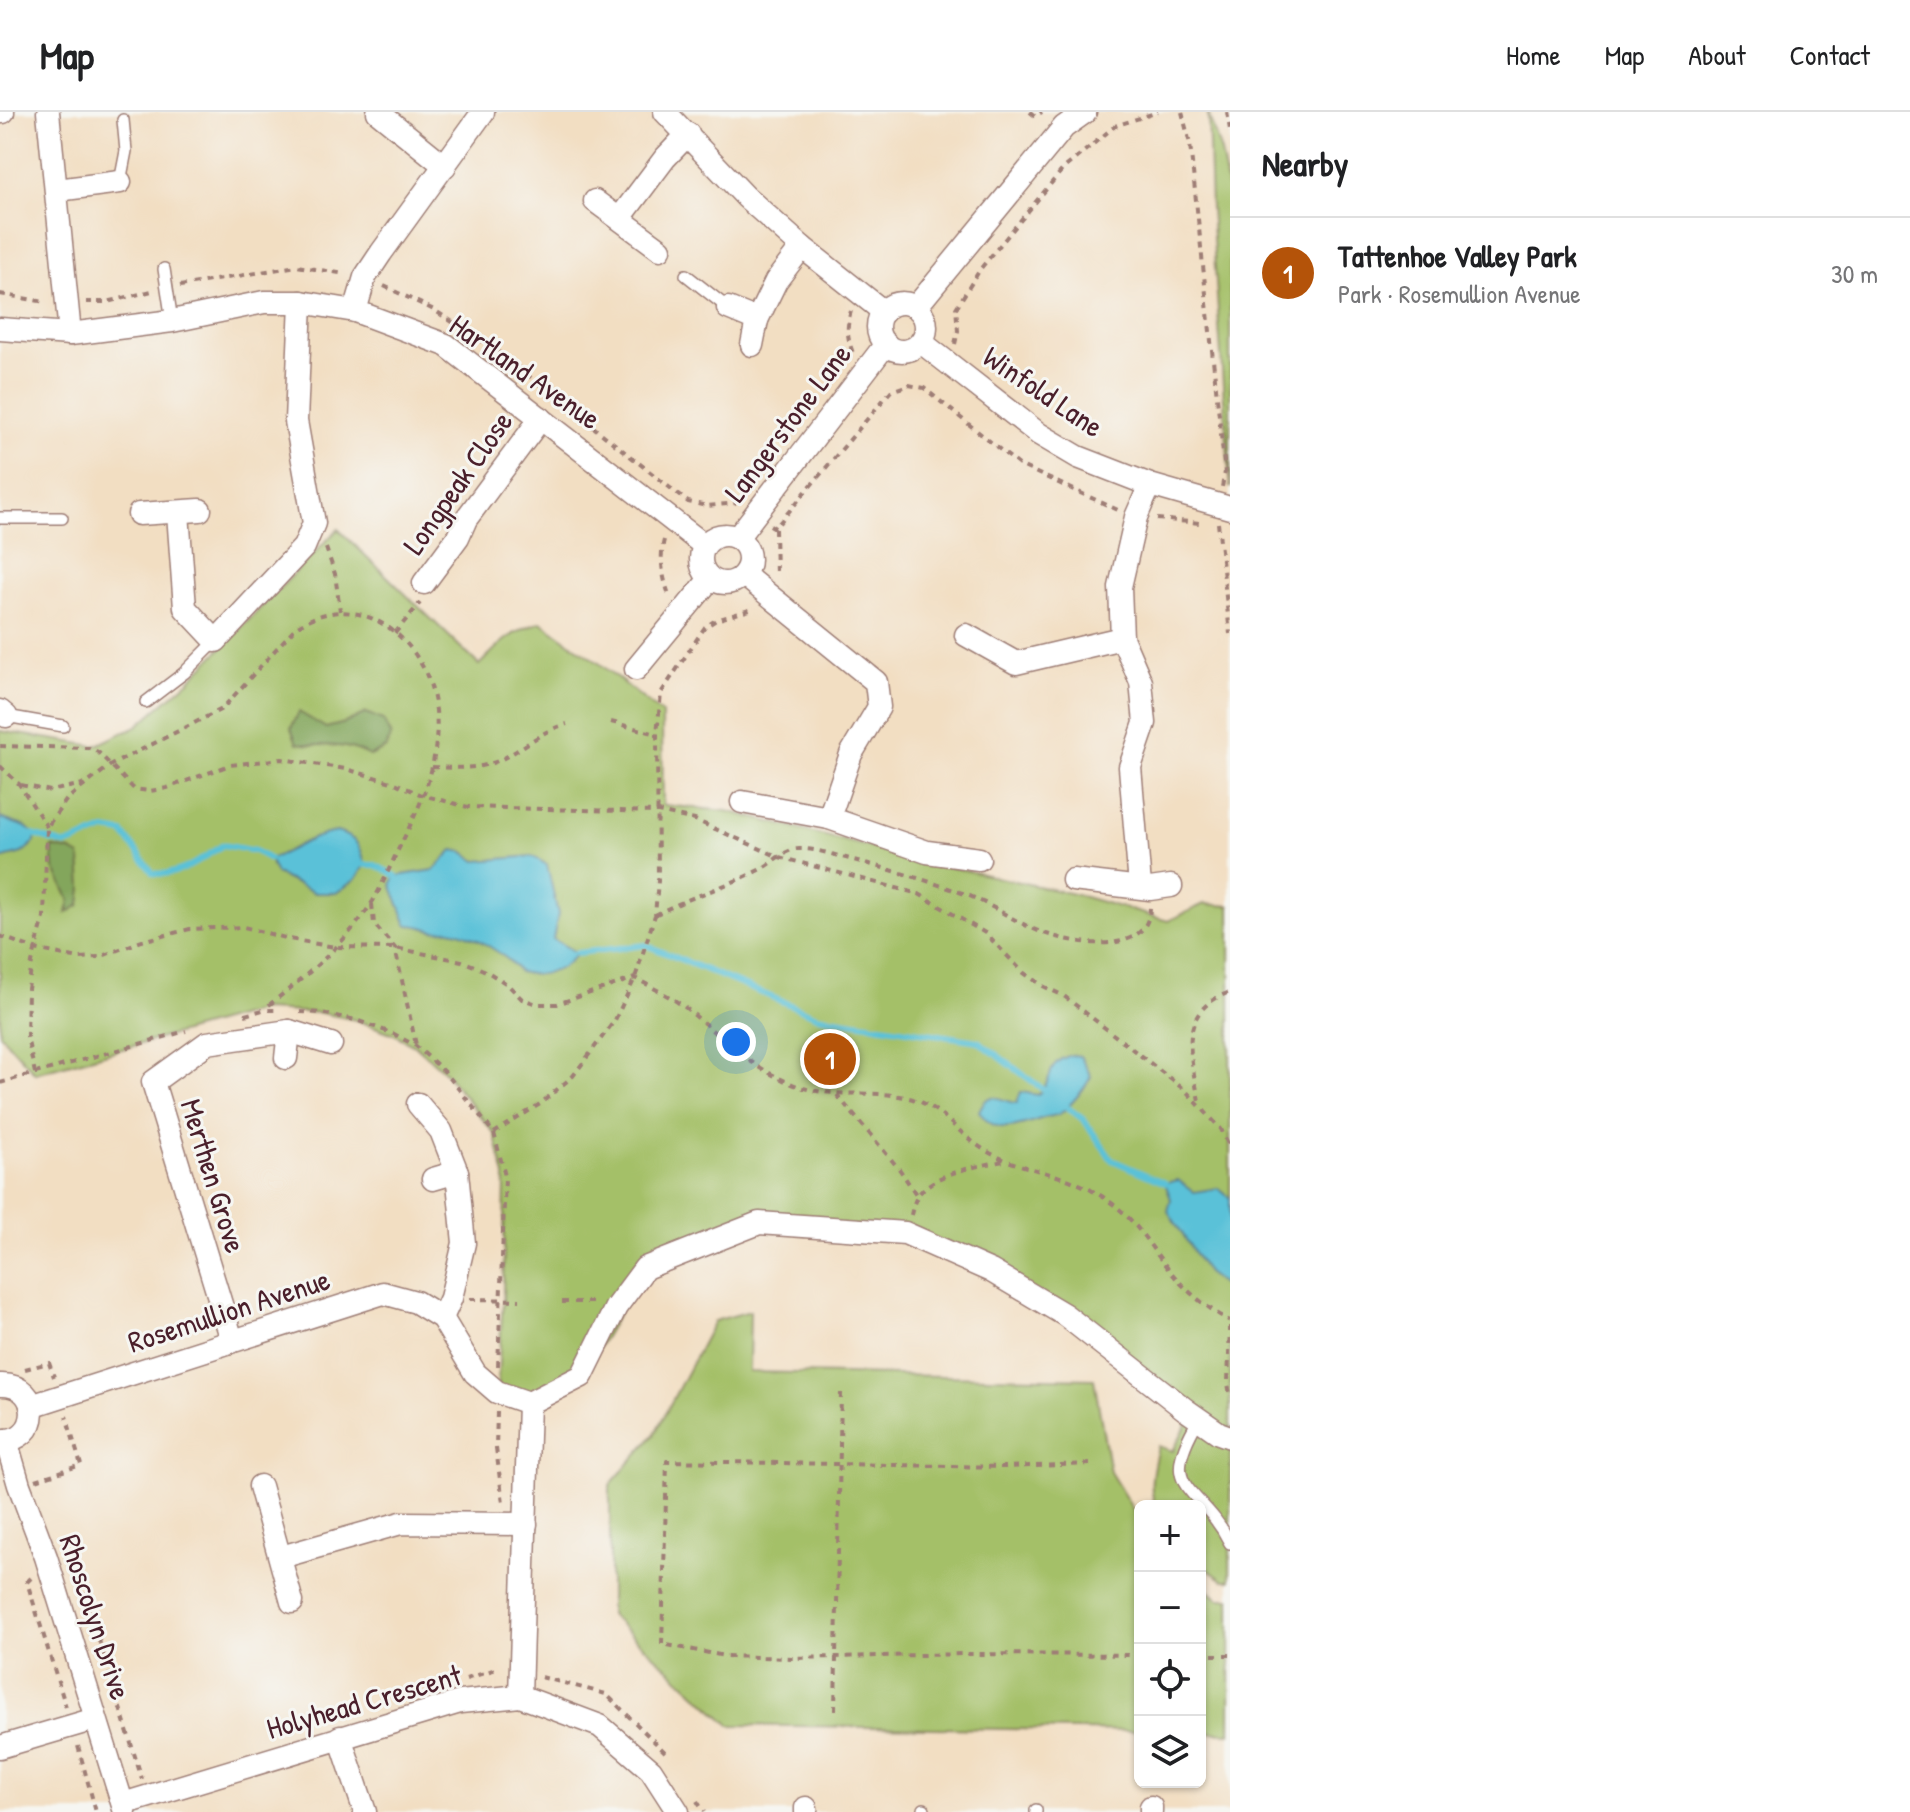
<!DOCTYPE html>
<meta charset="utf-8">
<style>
body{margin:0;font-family:"Patrick Hand",sans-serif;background:#f6f6f6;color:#202124}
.controls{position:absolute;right:24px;bottom:24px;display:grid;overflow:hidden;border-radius:12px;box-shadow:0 2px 6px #0004}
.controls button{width:72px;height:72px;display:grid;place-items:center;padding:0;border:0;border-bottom:2px solid #e0e0e0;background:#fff;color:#202124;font:40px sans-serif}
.you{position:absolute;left:736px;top:930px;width:28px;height:28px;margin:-20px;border:6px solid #fff;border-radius:50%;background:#1a73e8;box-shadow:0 0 0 12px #1a73e833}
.badge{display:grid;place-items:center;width:52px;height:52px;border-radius:50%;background:#b45309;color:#fff;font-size:26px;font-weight:700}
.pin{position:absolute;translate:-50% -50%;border:4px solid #fff;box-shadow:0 2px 8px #0006}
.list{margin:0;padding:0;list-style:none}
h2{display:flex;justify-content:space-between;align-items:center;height:104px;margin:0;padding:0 32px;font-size:34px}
h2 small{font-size:26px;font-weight:400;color:#757577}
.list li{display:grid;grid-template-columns:52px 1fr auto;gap:24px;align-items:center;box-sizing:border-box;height:112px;padding:0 32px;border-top:2px solid #e0e0e0}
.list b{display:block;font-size:30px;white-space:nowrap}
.list p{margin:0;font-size:26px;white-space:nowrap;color:#757577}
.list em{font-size:26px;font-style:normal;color:#757577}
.icon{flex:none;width:44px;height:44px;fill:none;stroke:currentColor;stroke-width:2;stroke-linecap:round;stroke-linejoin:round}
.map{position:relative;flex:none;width:1230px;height:1700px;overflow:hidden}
header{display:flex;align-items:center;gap:48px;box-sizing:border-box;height:112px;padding:0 40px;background:#fff;border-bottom:2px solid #e0e0e0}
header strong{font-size:38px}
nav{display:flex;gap:44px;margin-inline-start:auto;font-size:28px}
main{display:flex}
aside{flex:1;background:#fff}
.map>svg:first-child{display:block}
.green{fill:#a4c067;stroke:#777049;stroke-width:2}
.forest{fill:#83a65c;stroke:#666244;stroke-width:2}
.water{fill:#5ac1d8;stroke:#527082;stroke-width:2}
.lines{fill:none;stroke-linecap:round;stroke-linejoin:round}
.stream{stroke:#5ac1d8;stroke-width:6}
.service-casing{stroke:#9e7e76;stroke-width:14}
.minor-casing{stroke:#9e7e76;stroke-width:25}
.path{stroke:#9e7e76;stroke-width:4;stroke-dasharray:6 6;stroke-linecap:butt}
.service{stroke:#fff;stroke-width:11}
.minor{stroke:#fff;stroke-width:22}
.labels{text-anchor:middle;stroke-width:6;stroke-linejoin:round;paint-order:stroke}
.street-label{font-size:30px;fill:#4a1f2b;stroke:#f6f6f2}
</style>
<header>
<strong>Map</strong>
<nav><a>Home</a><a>Map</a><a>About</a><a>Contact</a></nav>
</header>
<main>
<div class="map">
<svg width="1230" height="1700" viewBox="0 0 1230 1700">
<rect width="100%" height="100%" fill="#f6f6f2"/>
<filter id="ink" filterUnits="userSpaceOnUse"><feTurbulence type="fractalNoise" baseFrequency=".0125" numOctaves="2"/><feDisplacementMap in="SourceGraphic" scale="16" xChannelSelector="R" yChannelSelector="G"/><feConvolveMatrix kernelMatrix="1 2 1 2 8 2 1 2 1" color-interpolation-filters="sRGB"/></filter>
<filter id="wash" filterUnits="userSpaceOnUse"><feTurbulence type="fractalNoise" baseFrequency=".006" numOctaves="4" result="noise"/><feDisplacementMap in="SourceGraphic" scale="32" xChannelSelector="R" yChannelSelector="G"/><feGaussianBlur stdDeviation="1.8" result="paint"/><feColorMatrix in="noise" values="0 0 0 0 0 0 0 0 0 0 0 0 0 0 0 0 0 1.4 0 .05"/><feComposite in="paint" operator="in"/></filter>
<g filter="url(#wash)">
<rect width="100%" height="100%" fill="#f2dec2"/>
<g class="green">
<polygon points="1208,1 1221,40 1230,88 1230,376 1211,96"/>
<path d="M 338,417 L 479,553 C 504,528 506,523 541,510 L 599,551 L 662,602 L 663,693 L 727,699 L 932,751 L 1078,783 L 1168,809 L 1204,792 L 1230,794 L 1230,1468 L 1223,1468 L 1200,1452 L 1200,1394 L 1156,1394 C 1147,1375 1154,1354 1158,1334 L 1173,1339 L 1192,1302 L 1065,1203 L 905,1121 L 759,1112 L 645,1156 L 582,1264 L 529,1291 L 497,1280 L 503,1187 L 505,1064 L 494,1021 L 445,960 L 416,934 L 394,922 L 356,908 L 321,901 L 263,898 L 35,961 L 0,922 L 0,619 L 95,634 L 137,614 L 189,569 Z"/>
<polygon points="750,1199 749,1260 1094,1267 1110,1360 1140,1409 1140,1619 730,1613 610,1503 610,1373 654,1323 714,1209"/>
<polygon points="1200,1471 1218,1487 1230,1487 1230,1621 1200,1620"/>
</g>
<g class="forest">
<path d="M 299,600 L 326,616 L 345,611 L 366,601 L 383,608 L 391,622 L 386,636 L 370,644 C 344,629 326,636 297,631 L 291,616 Z"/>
<polygon points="52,735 71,739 80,744 82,776 80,793 67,801 70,788 54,756"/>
</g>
<g class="water">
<polygon points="0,706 26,715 35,723 35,730 22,741 0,747"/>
<path d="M 337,720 C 356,726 361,732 365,753 L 355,768 L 336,781 L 315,781 L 276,762 L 269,747 C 295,738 308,724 337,720 Z"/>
<path d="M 453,738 L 464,740 L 477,749 L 532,744 L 547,753 L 558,802 L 553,827 L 577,841 C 562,861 543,866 519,860 C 508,843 471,821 450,818 C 444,817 438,820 432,818 C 422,815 418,813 407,813 L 391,772 L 396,764 L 434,758 Z"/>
<path d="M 1073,943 L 1080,944 L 1091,964 C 1088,973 1068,997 1059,1002 C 1056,1004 1050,1004 1047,1005 C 1022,1012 996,1027 979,999 C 990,974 1000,990 1017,991 L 1021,980 L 1038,983 C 1056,967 1044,949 1073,943 Z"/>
<polygon points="1178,1068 1194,1080 1218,1076 1230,1086 1230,1178 1207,1161 1168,1099 1171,1087 1165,1071"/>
</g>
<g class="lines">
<g class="stream">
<path d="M 27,721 L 66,733 L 105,718 L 123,721 L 153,761 C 180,766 201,747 223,733 L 255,739 L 269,747"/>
<polyline points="365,753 375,753 396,764"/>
<polyline points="577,841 646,833 817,904 978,929 1048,981"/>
<polyline points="1063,992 1084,1008 1112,1048 1165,1071"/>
</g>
</g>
</g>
<g filter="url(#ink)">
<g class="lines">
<g class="service-casing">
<g id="service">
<polyline points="120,70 126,39 123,8"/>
<polyline points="164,157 172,209"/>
<polyline points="686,163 728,196"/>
<polyline points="0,406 62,406"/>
<polyline points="146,590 184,561 216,529"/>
<polyline points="6,604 63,614"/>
<path d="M 1199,1307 C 1154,1381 1201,1372 1230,1431"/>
<polyline points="1036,1698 1036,1700"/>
<polyline points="924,1700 924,1697"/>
</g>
</g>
<g class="minor-casing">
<g id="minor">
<polyline points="0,0 3,0"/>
<polyline points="48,0 70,222"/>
<polyline points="378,0 445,54"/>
<polyline points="665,0 746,85 802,135 884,200"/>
<polyline points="57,78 120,70"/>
<polyline points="595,89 660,137"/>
<polyline points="620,106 665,46 688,22"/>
<circle cx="902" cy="215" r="24"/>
<polyline points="916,195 1064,15 1085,0"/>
<polyline points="728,196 757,208 776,169 802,135"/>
<polyline points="355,199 365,165 381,141 483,0"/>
<polyline points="0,217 70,222 172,209 264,190 301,190 355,199 446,233 704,433"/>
<polyline points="921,230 1039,322 1078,345 1150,373 1230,396"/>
<polyline points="752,233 757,208"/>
<polyline points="178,401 185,496 216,529 304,435 314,411 296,309 301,190"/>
<polyline points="139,402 200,398"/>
<circle cx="725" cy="447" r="24"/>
<polyline points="737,426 886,232"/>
<polyline points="744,463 876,570 879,595 851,642 829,706"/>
<polyline points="424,471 458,425 466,407 541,306"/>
<polyline points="966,523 1016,551 1122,526"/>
<polyline points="636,557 710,467"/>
<polyline points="0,599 6,604"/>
<polyline points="742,690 829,706 927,740 979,747"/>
<polyline points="1073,768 1150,777 1171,774"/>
<polyline points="1140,774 1130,655 1145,611 1141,570 1122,526 1120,475 1136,405 1150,373"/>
<polyline points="286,946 289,919"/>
<polyline points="418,992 441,1019 457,1060 464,1131 451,1186 442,1206"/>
<polyline points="433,1067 457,1060"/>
<polyline points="232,1228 153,970 207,931 289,919 331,932"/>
<path d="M 0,1273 C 44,1271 41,1332 0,1328"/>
<polyline points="31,1294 383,1181 416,1190 442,1206 475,1261 497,1280 529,1291 582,1264 616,1195 645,1156 759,1111 905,1121 991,1159 1065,1203 1186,1298 1219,1321 1230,1325"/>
<polyline points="6,1328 19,1373 46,1445 125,1700"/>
<polyline points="260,1374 292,1490"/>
<polyline points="281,1445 401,1411 526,1412"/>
<polyline points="520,1584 529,1291"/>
<polyline points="340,1625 365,1700"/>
<polyline points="0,1635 95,1607"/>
<polyline points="123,1692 460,1590 520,1584 600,1614 651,1658 678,1700"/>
<polyline points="806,1700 806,1696"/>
<polyline points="1151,1700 1151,1695"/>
</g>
</g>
<g class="path">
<polyline points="1030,0 1035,4 1042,0"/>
<polyline points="1182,0 1190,32 1225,360 1222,375"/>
<polyline points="1227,0 1230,18"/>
<polyline points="180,174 297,154 345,162"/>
<polyline points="384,174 434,198 496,238 688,390 707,394 736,391"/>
<polyline points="0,182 45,190"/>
<polyline points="86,190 107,190 152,179"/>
<path d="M 851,199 C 846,215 847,226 853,241"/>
<polyline points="955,232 958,219 956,196 981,156 1063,57 1115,14 1158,0"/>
<polyline points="1157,407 1200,411"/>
<polyline points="1218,411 1230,522"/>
<polyline points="770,413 775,416 891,279 909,273 924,276 1019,353 1118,398"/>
<polyline points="775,417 776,464"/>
<path d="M 664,428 C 659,446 663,468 670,485"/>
<polyline points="326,436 335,462 340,499"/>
<polyline points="395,521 420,491"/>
<polyline points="611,610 657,622"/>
<polyline points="0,634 89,636 98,640 134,677 150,679 167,676 230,653 282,647 346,657 395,671 422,683 468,695 658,700 695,708 779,745 919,782 985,821 1024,861 1043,874 1064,884 1186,979 1221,1017 1230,1036"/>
<polyline points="0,654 19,672 47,715"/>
<path d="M 432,655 C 456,656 478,658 500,648 C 523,637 542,618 567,612"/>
<polyline points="21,673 51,679 83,672"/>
<polyline points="372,792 374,812 395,836 416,933"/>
<path d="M 655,803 C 689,785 726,775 761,757 C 772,751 785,737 798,737 C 813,736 831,742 846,746 C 885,756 924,767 962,781 C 993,792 1019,814 1050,823 C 1082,833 1149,843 1150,795"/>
<path d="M 0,824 L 35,837 L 79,846 L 99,845 L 142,829 L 190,817 L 244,815 L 289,827 L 335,835 L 395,836 L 462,849 L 486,859 L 507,872 L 522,887 L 537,892 L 557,892 L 635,866 C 653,876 672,885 687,897 C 724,927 744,951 790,971 C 830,989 869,976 909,986 C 941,994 957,1021 983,1037 C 1017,1058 1058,1059 1091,1078 C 1135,1102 1141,1124 1170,1159 C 1187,1180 1207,1196 1230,1209"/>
<polyline points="300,900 321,901 356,908 394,922 416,934 445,960 494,1021 505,1064 498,1256"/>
<polyline points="245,903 263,898 276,898"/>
<path d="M 35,961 L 27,925 L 28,877 L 32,851 L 44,805 L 47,715 L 67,687 L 111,653 L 222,597 L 295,516 C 353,475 418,520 433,582 C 439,604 437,633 432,655 C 426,682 412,710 400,734 C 391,752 383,772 373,789 C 346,832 304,866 265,896"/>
<polyline points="0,971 186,919"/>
<polyline points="837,983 900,1058 917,1084"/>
<path d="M 1199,989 C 1191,945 1175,899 1230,880"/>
<polyline points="494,1021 540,992 573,964 615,908 635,866 655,803 658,769 657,622 661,581 705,515 716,508 753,497"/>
<path d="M 911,1103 C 912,1098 914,1090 917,1085 C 931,1061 978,1054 1004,1049"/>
<polyline points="470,1187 520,1188"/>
<polyline points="562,1190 596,1190"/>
<polyline points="1230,1214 1228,1271 1230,1283"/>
<polyline points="25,1257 49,1251 54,1265"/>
<polyline points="497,1300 496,1336 503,1391"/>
<polyline points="1090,1352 1004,1355 667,1349 662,1532 725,1544 792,1546 965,1542 1140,1543"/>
<polyline points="36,1368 81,1353 66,1304"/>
<polyline points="68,1452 76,1454 142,1667"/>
<polyline points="31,1466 27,1470 66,1595"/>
<polyline points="1200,1543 1230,1543"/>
<polyline points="541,1565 606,1582 669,1644"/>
<polyline points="466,1567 499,1556"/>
<polyline points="835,1599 841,1280"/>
<polyline points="78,1634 96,1700"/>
<polyline points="697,1689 704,1700"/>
</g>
<use href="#service" class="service"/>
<use href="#minor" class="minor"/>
</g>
</g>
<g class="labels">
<g class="street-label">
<text transform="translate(525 260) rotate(35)" y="10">Hartland Avenue</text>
<text transform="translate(1043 280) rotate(34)" y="10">Winfold Lane</text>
<text transform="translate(788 311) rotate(-53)" y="10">Langerstone Lane</text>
<text transform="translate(458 371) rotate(-55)" y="10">Longpeak Close</text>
<text transform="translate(213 1064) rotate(73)" y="10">Merthen Grove</text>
<text transform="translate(229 1199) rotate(-18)" y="10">Rosemullion Avenue</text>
<text transform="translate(95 1505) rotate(72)" y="10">Rhoscolyn Drive</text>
<text transform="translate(364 1590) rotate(-16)" y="10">Holyhead Crescent</text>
</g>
</g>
</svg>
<div class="controls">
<button>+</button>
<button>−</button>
<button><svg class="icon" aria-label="locate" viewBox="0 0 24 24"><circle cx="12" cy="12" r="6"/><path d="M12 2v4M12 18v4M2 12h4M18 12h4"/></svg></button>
<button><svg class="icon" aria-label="layers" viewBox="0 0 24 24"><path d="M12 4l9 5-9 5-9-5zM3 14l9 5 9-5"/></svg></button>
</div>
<div class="you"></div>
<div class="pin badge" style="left:830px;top:947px">1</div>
</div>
<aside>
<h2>Nearby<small></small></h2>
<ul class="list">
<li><span class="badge">1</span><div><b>Tattenhoe Valley Park</b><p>Park · Rosemullion Avenue</p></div><em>30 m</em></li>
</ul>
</aside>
</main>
